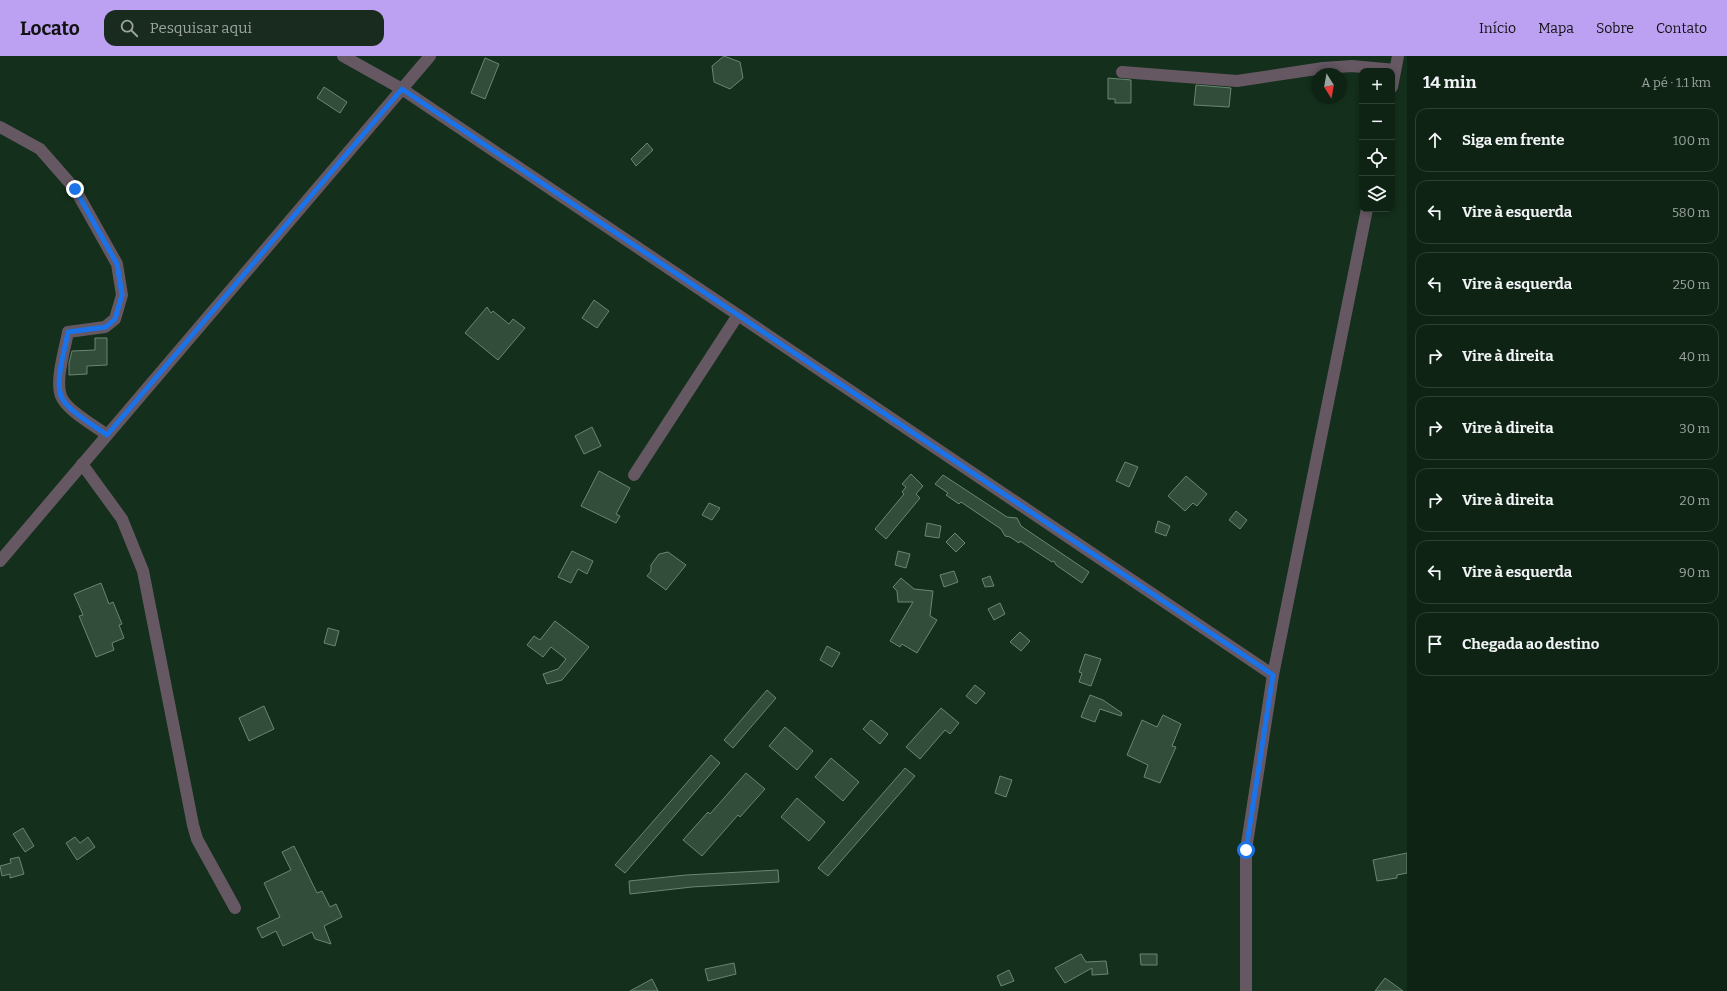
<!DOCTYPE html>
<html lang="pt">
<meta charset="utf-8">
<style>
body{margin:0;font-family:Bitter,serif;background:#182b1e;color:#f1f3f6}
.controls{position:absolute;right:12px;top:12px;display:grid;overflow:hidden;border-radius:8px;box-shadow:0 2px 6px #0003}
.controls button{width:36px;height:36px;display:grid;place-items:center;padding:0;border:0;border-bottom:1px solid #2f4034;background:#0f2315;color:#f1f3f6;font:20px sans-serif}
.compass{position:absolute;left:1311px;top:12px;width:36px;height:36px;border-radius:50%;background:#0f2315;box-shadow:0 2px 6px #0003;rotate:169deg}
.stop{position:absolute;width:12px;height:12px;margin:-9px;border:3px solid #1a73e8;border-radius:50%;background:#fff}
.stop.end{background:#1a73e8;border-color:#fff;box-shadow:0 1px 4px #0008}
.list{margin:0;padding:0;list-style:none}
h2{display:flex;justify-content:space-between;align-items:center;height:52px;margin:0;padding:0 16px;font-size:17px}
h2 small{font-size:13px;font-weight:400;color:#9ba4a0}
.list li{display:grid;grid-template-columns:26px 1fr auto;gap:12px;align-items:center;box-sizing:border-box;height:64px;margin:0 8px 8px;padding:0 8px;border:1px solid #2f4034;border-radius:12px}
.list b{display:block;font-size:15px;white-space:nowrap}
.list em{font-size:13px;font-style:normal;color:#9ba4a0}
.icon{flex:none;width:22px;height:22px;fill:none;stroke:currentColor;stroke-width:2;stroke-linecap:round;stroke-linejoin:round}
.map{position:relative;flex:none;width:1407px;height:935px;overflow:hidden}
header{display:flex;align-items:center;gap:24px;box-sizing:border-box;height:56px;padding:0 20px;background:#bca0f2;color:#111}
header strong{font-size:19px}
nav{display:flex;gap:22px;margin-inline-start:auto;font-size:14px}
.search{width:280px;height:36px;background:#182b1e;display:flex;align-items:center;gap:10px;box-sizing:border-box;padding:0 14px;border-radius:12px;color:#9ba4a0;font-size:15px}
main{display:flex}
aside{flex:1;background:#0f2315}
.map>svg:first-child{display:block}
.building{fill:#324d39;stroke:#6a8771}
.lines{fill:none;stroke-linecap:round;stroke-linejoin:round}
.minor{stroke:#665863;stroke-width:12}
.route{stroke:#1a73e8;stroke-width:5}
</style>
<header>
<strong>Locato</strong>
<div class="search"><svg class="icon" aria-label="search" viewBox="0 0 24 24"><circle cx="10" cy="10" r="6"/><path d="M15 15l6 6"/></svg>Pesquisar aqui</div>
<nav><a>Início</a><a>Mapa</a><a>Sobre</a><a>Contato</a></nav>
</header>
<main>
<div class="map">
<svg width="1407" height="935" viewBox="0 0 1407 935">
<rect width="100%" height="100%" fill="#142f1c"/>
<g class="building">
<polygon points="724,0 740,6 743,22 730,33 714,26 712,10"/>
<polygon points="485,2 499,8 485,43 471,37"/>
<polygon points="1108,22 1131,24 1131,47 1115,47 1115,43 1108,43"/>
<polygon points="1196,29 1231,32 1229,51 1194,49"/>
<polygon points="324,31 347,46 340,57 317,42"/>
<polygon points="647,87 653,94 636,110 631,103"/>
<polygon points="594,244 609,255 597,272 582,262"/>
<polygon points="487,251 491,257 493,255 509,268 513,263 525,272 498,304 465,277"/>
<polygon points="95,282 107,282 107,309 87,310 87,318 69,319 69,307 72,295 95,294"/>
<polygon points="592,371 601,390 584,398 575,380"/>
<polygon points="1125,406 1138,411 1129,431 1116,425"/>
<polygon points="599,415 630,432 616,458 620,460 616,467 581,450"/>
<polygon points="911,418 923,430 916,438 920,442 886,483 875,473 904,438 902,436 906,431 902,428"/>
<polygon points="943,419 1007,461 1017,462 1021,470 1089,516 1082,527 1056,509 1054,505 1052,506 1020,485 1019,487 1010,481 1005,480 1001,473 961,446 959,448 946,439 948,437 935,428"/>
<polygon points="1186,420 1207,438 1197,450 1193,447 1185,455 1168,440"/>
<polygon points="709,447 720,452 712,464 702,459"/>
<polygon points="1236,455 1247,464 1240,473 1229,464"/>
<polygon points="1158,465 1170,470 1166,480 1155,476"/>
<polygon points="927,467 941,470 939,482 925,480"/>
<polygon points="955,477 965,487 956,496 946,486"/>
<polygon points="572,495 593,505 587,518 578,513 571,527 558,521"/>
<polygon points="898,495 910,498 906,512 895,509"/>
<polygon points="668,496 686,509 666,534 647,520 651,515 651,509 659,498"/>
<polygon points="954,515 958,526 944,531 940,519"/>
<polygon points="990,520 994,530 985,531 982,523"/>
<polygon points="901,522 914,533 933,535 930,560 937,564 917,597 902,588 900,591 890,585 913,546 898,546 897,535 893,531"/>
<polygon points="101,527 109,548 113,546 122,568 119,569 124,582 112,587 114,594 96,601 79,560 83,559 74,538"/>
<polygon points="1000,547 1005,558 994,564 988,553"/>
<polygon points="555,565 589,591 562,624 547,628 543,618 558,613 566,603 551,591 543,601 527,589 534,580 540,584"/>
<polygon points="328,572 339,575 335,590 324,587"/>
<polygon points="1020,576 1030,585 1021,595 1010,586"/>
<polygon points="827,590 840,597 832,611 820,604"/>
<polygon points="1085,598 1101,603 1091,630 1079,626 1082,617 1079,616"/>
<polygon points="975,629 985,637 976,648 966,640"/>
<polygon points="767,634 776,642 733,692 724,684"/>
<polygon points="1090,639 1103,644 1122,657 1121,660 1100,653 1095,666 1081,661"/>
<polygon points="264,650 274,673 249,685 239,662"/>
<polygon points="941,652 959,667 950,678 945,674 920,703 906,691"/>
<polygon points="1163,659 1181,668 1172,690 1176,691 1160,727 1144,721 1148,709 1127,699 1142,664 1157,671"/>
<polygon points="871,664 888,678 880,688 863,673"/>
<polygon points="785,671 813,695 797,714 769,690"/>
<polygon points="711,699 720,707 625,817 615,809"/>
<polygon points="831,702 859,726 843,745 815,721"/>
<polygon points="905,712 915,720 828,820 818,812"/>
<polygon points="746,717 765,733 740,761 738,759 702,800 683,784 708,756 710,758"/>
<polygon points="1000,720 1012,724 1006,741 995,737"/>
<polygon points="797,742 825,766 809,785 781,761"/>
<polygon points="23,772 34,790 25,796 13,778"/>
<polygon points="75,781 80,787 88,781 95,791 77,804 66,787"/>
<polygon points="294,790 317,837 322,835 330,851 336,848 342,861 324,870 331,888 315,883 312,876 283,890 276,875 262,882 257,872 280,861 264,827 291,814 282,796"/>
<polygon points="1407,797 1407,817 1397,819 1397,822 1377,825 1373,804"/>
<polygon points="19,801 24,818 10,822 10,818 2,820 0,810 11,807 10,803"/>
<polygon points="778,814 779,826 692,831 630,838 629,825 686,819"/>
<polygon points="1081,898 1086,906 1106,905 1108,918 1092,919 1092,912 1065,927 1055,912"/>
<polygon points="1140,898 1157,898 1157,909 1141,909"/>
<polygon points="734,907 736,918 708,925 705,913"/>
<polygon points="1009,914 1014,925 1001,930 997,920"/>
<polygon points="1385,922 1403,935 1375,935"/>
<polygon points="652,923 658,935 630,935"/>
</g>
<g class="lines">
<g class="minor">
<polyline points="343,0 402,33 1273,619"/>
<polyline points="1122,16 1237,25 1323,12 1352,10 1395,14"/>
<polyline points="1392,31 1398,0"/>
<path d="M 0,71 L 40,93 L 75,133 L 117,208 L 122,239 L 115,263 L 105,271 L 68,276 C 65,293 55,324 61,340 C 66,354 95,370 107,379"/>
<polyline points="82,408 122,463 143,515 193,769 197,783 235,852"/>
<polyline points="634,419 738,259"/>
<polyline points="0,505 430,0"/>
<polyline points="1246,935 1246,794 1273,619 1367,153"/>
</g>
</g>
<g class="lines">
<path class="route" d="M 75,133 L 117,208 L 122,239 L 115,263 L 106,271 L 68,276 C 65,293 55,324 61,340 C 66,354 95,370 107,379 L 402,33 L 1273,619 L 1246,794"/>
</g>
</svg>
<div class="controls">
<button>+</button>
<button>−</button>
<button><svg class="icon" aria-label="locate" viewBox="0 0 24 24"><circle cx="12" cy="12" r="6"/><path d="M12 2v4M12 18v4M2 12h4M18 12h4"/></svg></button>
<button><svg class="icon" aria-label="layers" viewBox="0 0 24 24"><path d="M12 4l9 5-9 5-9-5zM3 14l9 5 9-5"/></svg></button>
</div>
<svg class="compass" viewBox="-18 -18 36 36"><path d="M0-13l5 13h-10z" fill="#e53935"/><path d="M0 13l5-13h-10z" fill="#9ba4a0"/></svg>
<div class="stop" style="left:1246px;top:794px"></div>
<div class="stop end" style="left:75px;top:133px"></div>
</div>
<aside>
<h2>14 min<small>A pé · 1.1 km</small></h2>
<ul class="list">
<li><svg class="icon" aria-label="ahead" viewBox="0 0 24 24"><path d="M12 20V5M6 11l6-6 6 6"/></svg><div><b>Siga em frente</b></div><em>100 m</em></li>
<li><svg class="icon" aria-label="left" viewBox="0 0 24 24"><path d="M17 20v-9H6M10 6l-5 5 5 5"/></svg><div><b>Vire à esquerda</b></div><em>580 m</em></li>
<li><svg class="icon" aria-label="left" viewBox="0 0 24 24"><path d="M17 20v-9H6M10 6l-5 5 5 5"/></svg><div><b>Vire à esquerda</b></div><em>250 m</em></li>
<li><svg class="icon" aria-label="right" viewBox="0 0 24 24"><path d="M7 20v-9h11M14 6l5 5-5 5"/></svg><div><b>Vire à direita</b></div><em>40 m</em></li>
<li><svg class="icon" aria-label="right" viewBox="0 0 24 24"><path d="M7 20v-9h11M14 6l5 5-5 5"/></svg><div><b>Vire à direita</b></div><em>30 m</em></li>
<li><svg class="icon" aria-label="right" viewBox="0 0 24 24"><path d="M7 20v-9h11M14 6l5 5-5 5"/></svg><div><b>Vire à direita</b></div><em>20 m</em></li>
<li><svg class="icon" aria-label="left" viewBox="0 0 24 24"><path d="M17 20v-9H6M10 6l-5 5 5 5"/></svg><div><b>Vire à esquerda</b></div><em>90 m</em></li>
<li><svg class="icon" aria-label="arrive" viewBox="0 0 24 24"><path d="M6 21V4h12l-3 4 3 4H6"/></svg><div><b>Chegada ao destino</b></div></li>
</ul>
</aside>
</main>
